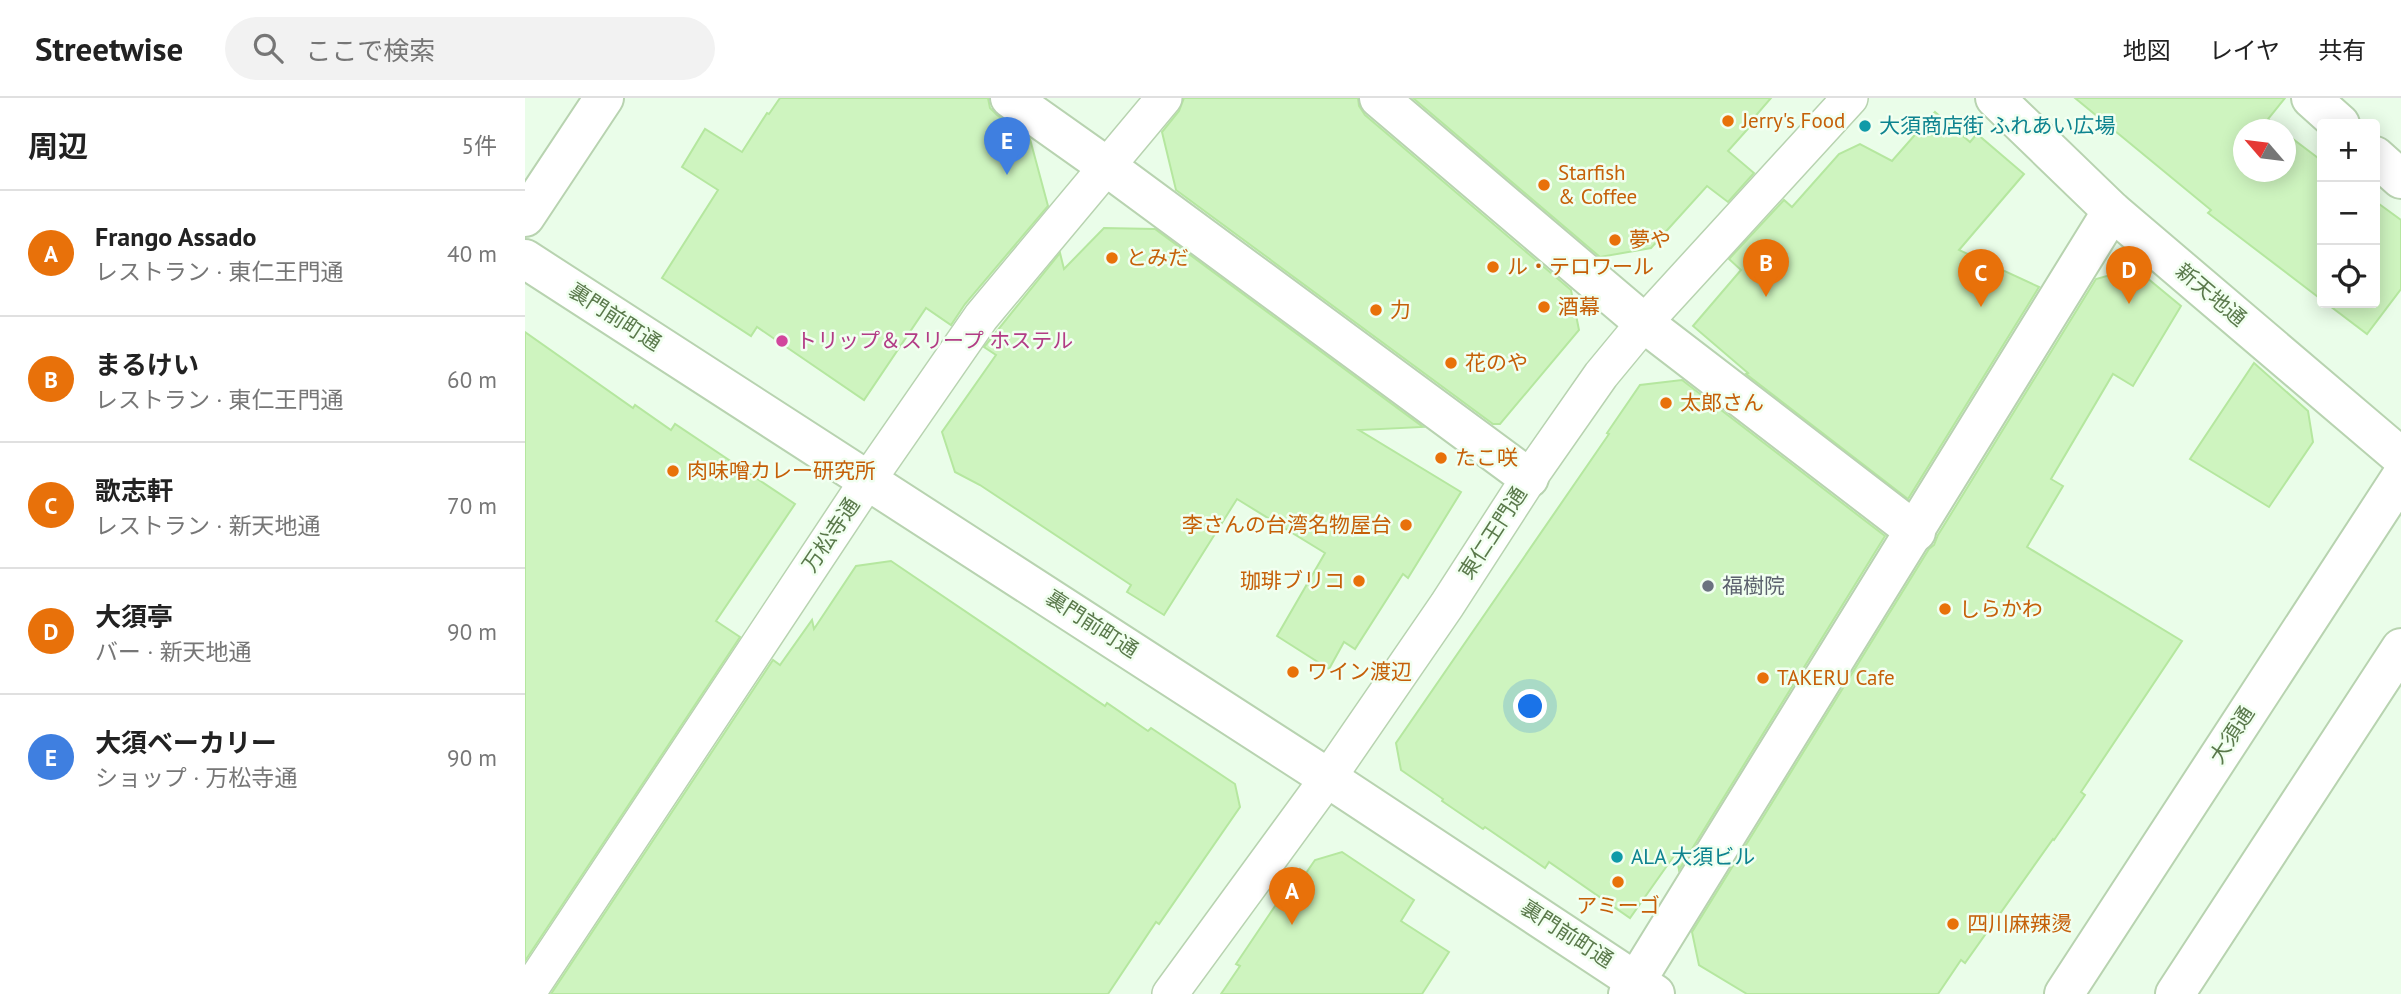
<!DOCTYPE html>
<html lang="ja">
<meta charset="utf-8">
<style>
body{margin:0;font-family:"PT Sans","Noto Sans JP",sans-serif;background:#f2f2f2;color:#222}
.controls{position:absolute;right:21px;top:21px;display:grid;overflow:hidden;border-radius:7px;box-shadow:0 4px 18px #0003}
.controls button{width:63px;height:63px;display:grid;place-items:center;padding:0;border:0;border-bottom:2px solid #e0e0e0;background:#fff;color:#222;font:35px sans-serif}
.compass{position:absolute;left:1708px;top:21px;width:63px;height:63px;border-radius:50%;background:#fff;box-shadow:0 4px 18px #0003;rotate:298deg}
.you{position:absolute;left:1006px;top:609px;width:24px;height:24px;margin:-18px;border:5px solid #fff;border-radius:50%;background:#1a73e8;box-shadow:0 0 0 10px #1a73e833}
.badge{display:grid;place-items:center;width:46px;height:46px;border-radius:50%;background:#557c34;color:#fff;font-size:23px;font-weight:700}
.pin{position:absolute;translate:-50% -58px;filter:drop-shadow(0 2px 4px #0008)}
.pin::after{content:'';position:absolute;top:37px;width:24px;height:21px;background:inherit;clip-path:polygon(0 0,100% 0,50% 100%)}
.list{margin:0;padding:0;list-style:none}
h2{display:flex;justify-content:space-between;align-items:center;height:91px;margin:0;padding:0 28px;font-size:30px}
h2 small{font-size:23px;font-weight:400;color:#767676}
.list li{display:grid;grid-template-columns:46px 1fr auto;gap:21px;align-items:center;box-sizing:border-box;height:126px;padding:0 28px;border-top:2px solid #e0e0e0}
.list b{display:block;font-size:26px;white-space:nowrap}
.list p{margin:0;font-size:23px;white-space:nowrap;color:#767676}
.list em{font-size:23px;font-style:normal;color:#767676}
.icon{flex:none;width:38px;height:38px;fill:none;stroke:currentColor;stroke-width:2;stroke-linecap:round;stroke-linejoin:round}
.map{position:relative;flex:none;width:1876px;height:896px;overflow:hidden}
header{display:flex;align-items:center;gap:42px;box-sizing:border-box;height:98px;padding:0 35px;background:#fff;border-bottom:2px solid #e0e0e0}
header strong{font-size:33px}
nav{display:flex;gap:38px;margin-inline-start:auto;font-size:24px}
.search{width:490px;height:63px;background:#f2f2f2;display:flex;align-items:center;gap:18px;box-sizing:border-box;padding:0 24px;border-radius:38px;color:#767676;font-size:26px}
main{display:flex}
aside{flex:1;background:#fff}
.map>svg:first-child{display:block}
.building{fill:#cef4bf;stroke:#b5e79f;stroke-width:2}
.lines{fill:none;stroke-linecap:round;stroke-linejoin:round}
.pedestrian-casing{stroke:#b8d3b0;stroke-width:38}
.minor-casing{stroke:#b8d3b0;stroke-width:42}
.tertiary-casing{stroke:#b8d3b0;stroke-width:42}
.pedestrian{stroke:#fff;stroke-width:35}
.minor{stroke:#fff;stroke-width:38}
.tertiary{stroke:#fff;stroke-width:38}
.food-dot{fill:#e8710a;stroke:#f1fff0;stroke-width:2.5}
.culture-dot{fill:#0f9aa8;stroke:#f1fff0;stroke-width:2.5}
.hotel-dot{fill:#d1479c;stroke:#f1fff0;stroke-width:2.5}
.worship-dot{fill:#6b7280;stroke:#f1fff0;stroke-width:2.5}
.labels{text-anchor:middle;stroke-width:5;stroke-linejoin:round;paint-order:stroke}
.food-label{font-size:21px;fill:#c56008;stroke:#f1fff0;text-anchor:start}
.culture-label{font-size:21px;fill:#0d838f;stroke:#f1fff0;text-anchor:start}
.street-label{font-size:21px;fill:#5a794b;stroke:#f1fff0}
.hotel-label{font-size:21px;fill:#b23c85;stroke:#f1fff0;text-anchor:start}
.worship-label{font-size:21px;fill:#5b616d;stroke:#f1fff0;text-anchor:start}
</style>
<header>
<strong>Streetwise</strong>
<div class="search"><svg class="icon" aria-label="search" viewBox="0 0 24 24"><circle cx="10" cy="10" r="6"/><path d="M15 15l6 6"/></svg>ここで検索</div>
<nav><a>地図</a><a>レイヤ</a><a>共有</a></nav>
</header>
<main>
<aside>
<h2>周辺<small>5件</small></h2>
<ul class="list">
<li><span class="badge" style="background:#e8710a">A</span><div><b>Frango Assado</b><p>レストラン · 東仁王門通</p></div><em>40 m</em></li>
<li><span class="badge" style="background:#e8710a">B</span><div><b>まるけい</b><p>レストラン · 東仁王門通</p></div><em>60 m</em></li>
<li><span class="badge" style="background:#e8710a">C</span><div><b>歌志軒</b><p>レストラン · 新天地通</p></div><em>70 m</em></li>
<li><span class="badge" style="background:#e8710a">D</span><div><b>大須亭</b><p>バー · 新天地通</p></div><em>90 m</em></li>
<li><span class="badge" style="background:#3f7fe0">E</span><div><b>大須ベーカリー</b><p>ショップ · 万松寺通</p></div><em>90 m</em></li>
</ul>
</aside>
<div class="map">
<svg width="1876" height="896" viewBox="0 0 1876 896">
<rect width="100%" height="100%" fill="#eafde9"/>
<g class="building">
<polygon points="255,0 463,0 465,10 472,17 505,41 523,108 440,206 426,227 401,210 339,302 232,229 226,238 137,180 193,92 157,69 180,31 217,54 242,15 244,16"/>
<polygon points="659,0 833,0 834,8 840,17 1046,192 1054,232 975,326 968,326 651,92 637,34 654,13"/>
<polygon points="888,0 1246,0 1227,22 1229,24 1203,53 1229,75 1203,104 1182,88 1126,150 1075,159"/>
<polygon points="1550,0 1760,0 1743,21 1756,32 1718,32 1718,74 1760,74 1760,35 1797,63 1797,202 1683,115 1686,112"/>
<polygon points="1410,14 1445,44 1452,36 1499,76 1434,152 1514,189 1383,401 1221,276 1223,275 1168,228 1216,172 1204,161 1259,102 1267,109 1314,56 1335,46 1367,63"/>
<polygon points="1850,103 1876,122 1876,191 1842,236 1801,205 1850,205"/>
<polygon points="579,130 630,131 898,329 834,332 936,394 883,480 878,476 830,551 819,544 804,571 752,538 800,455 712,401 639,517 602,494 606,487 455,387 430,374 417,334 471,257 459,249 535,155 539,171"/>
<polygon points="1610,170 1656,208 1608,288 1588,276 1526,381 1538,388 1502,449 1657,543 1556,694 1560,697 1529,742 1528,741 1440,865 1436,862 1413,896 1222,896 1174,867 1167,834 1404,451 1409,447 1413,437 1571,181"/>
<polygon points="0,234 108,310 110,307 146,332 150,326 270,406 191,523 215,539 0,863"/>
<polygon points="1729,265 1783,313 1788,344 1744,409 1665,361"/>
<polygon points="1157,282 1360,438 1154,772 1151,755 1105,820 1024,764 1020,770 960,729 958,731 917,703 918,701 876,672 871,645 1084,336 1082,335 1115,287"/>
<polygon points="366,463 580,608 582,605 623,633 626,630 710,686 715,709 634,826 631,824 583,896 26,896 248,562 255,567 287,522 289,531 331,468"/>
<polygon points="817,754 889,802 876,823 924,854 897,896 696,896 715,868 711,866 775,771 781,775 790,762"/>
</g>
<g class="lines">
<g class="pedestrian-casing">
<g id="pedestrian">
<polyline points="2,896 343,382 456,219 639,0"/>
<polyline points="645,896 803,680 922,507 1004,380 1076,277 1119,225 1325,0"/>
</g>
</g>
<g class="minor-casing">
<g id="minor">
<polyline points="485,0 581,68 1004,380"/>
<polyline points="854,0 1119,225 1391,434"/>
<polyline points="1470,0 1587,113 1876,359"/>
<polyline points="1786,0 1815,26"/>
<polyline points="1850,58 1876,81"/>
<polyline points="0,119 79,0"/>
<polyline points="0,161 803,680 1130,896"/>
<polyline points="1103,896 1587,113"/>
</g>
</g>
<g class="tertiary-casing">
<g id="tertiary">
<polyline points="1539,896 1876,379"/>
<polyline points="1650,896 1876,550"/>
</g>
</g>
<use href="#pedestrian" class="pedestrian"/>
<use href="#minor" class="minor"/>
<use href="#tertiary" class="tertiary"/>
</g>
<g class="food-dot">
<circle cx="1203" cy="23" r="7"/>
<circle cx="1019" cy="87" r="7"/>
<circle cx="1090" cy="142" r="7"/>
<circle cx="587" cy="160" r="7"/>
<circle cx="968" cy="169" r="7"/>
<circle cx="1019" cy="209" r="7"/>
<circle cx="851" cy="212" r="7"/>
<circle cx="926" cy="265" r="7"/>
<circle cx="1141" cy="305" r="7"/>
<circle cx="916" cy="360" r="7"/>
<circle cx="148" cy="373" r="7"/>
<circle cx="881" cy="427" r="7"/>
<circle cx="834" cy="483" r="7"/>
<circle cx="1420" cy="511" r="7"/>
<circle cx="768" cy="574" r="7"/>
<circle cx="1238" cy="580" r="7"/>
<circle cx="1093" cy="784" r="7"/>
<circle cx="1428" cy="826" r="7"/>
</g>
<g class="culture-dot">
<circle cx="1340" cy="28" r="7"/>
<circle cx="1092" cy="759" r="7"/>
</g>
<circle class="hotel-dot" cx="257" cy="243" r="7"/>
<circle class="worship-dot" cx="1183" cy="488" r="7"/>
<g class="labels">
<g class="food-label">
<text x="1217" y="30">Jerry's Food</text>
<text x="1033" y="82">Starfish<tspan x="1033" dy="24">&amp; Coffee</tspan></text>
<text x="1104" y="149">夢や</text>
<text x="601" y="167">とみだ</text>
<text x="982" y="176">ル・テロワール</text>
<text x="1033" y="216">酒幕</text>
<text x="865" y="219">力</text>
<text x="940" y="272">花のや</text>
<text x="1155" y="312">太郎さん</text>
<text x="930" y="367">たこ咲</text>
<text x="162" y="380">肉味噌カレー研究所</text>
<text x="867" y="434" text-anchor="end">李さんの台湾名物屋台</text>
<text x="820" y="490" text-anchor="end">珈琲ブリコ</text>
<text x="1434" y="518">しらかわ</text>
<text x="782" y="581">ワイン渡辺</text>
<text x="1252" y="587">TAKERU Cafe</text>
<text x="1093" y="815" text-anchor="middle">アミーゴ</text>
<text x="1442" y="833">四川麻辣燙</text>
</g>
<g class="culture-label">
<text x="1354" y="35">大須商店街 ふれあい広場</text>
<text x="1106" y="766">ALA 大須ビル</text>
</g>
<g class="street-label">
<text transform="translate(1686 197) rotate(40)" y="7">新天地通</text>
<text transform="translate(90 219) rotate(33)" y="7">裏門前町通</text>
<text transform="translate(968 435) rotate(-57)" y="7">東仁王門通</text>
<text transform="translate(306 437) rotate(-56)" y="7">万松寺通</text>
<text transform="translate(567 526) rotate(33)" y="7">裏門前町通</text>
<text transform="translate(1707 637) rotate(-57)" y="7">大須通</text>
<text transform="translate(1042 836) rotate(33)" y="7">裏門前町通</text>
</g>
<g class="hotel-label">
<text x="271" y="250">トリップ＆スリープ ホステル</text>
</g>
<g class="worship-label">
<text x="1197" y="495">福樹院</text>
</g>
</g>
</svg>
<div class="controls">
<button>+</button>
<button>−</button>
<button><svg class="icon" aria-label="locate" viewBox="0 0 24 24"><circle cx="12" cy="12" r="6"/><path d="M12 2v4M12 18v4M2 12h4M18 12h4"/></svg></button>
</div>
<svg class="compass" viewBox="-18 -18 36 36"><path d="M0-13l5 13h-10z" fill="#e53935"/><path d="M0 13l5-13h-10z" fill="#767676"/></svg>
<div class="you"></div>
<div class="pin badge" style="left:767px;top:827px;background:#e8710a">A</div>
<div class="pin badge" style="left:1241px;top:199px;background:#e8710a">B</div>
<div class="pin badge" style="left:1456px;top:209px;background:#e8710a">C</div>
<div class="pin badge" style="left:1604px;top:206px;background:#e8710a">D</div>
<div class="pin badge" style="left:482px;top:77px;background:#3f7fe0">E</div>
</div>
</main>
